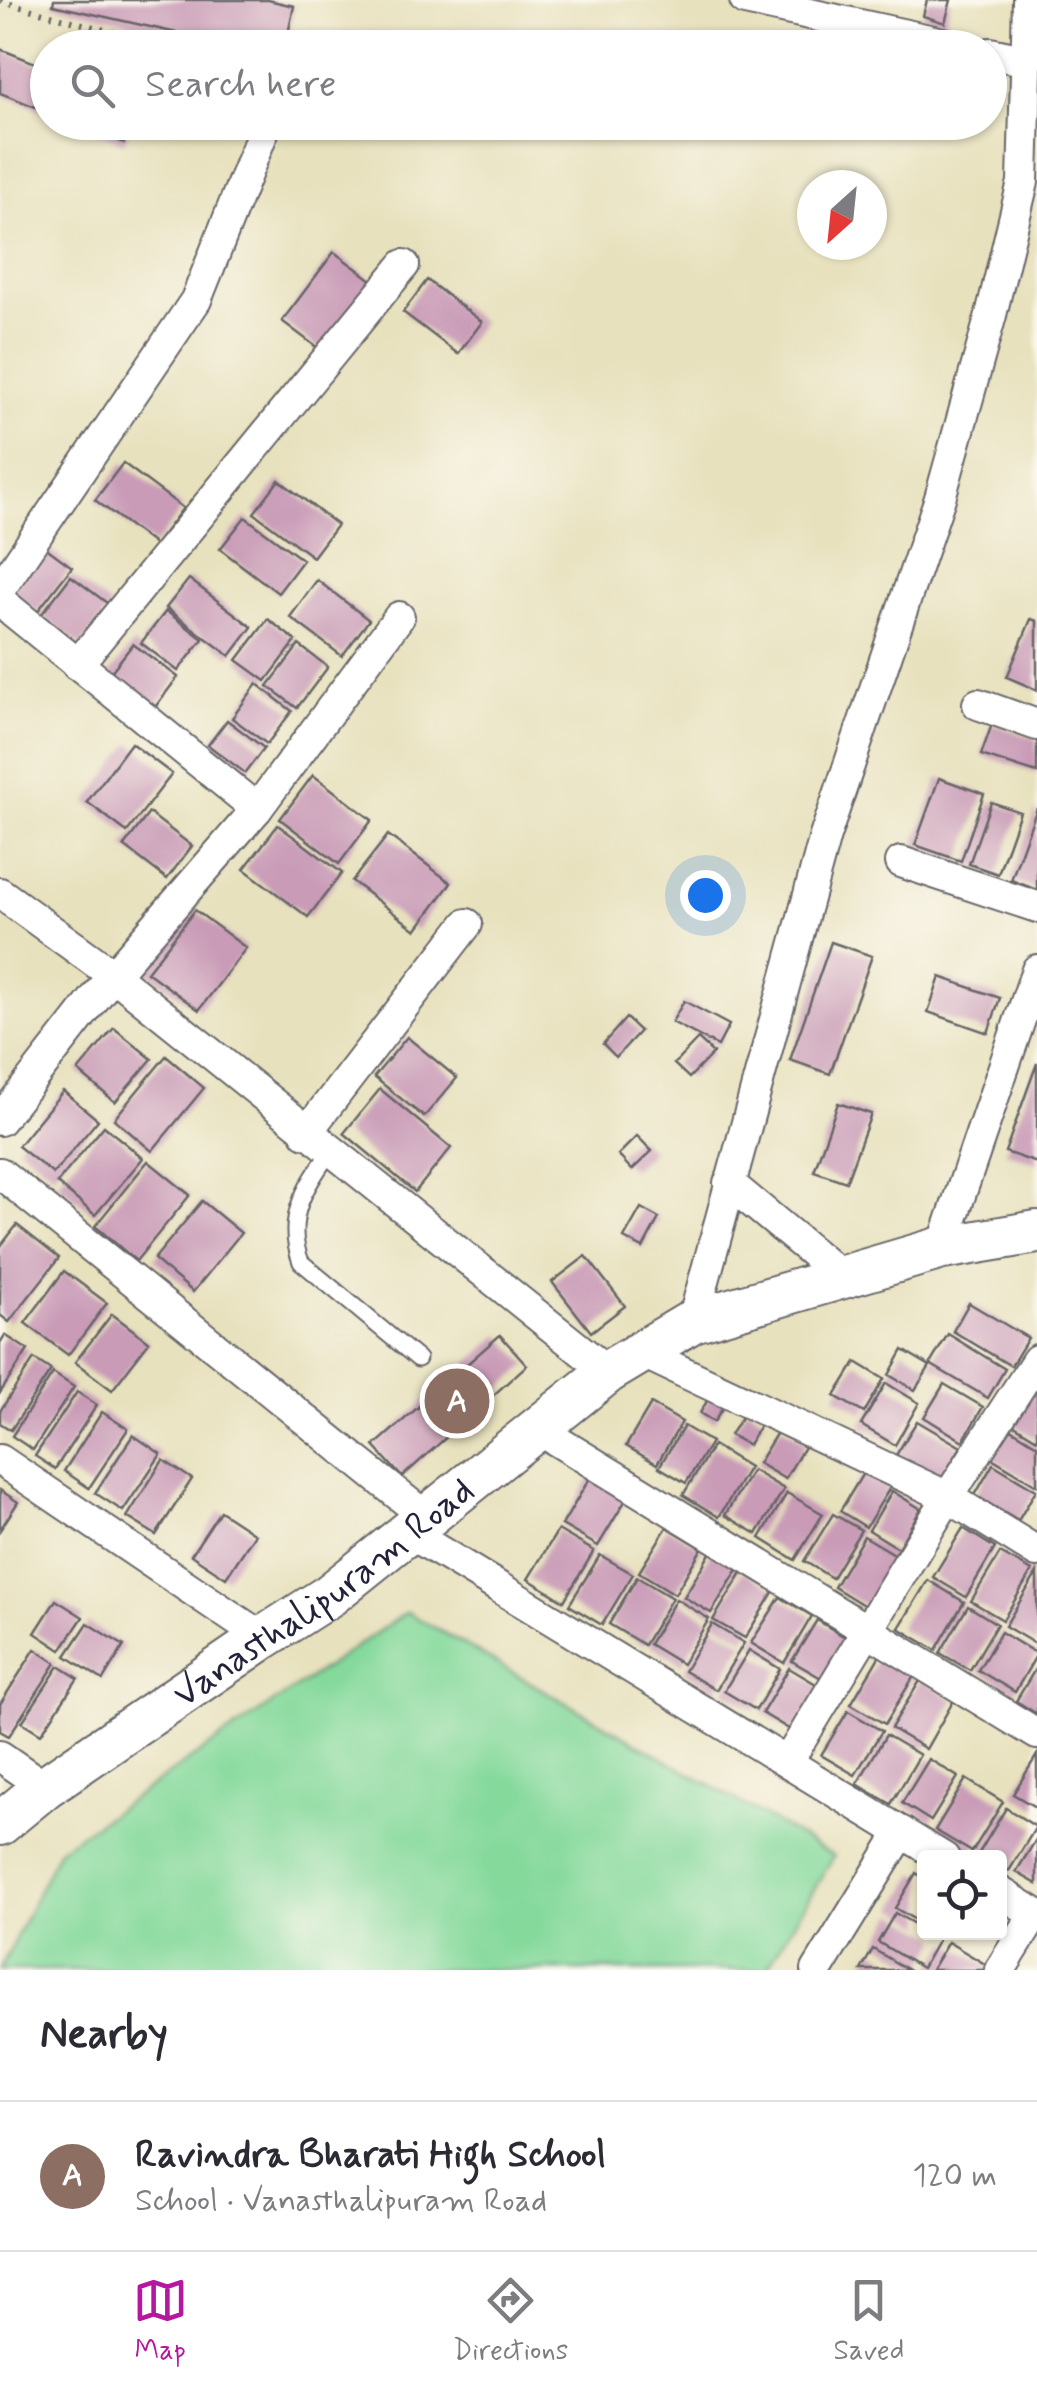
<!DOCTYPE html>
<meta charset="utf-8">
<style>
body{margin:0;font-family:Mynerve,sans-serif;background:#f7f7f7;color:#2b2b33}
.controls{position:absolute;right:30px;bottom:30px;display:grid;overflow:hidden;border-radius:10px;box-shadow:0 2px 8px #0004}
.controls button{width:90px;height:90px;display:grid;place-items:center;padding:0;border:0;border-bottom:2px solid #e1e1e2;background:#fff;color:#2b2b33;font:50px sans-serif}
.compass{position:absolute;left:797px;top:170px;width:90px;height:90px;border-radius:50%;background:#fff;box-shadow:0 2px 8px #0004;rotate:207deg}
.you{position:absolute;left:705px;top:895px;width:35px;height:35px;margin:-25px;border:8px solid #fff;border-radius:50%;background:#1a73e8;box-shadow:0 0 0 15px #1a73e833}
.badge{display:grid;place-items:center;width:65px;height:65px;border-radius:50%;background:#b5179e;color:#fff;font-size:32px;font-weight:700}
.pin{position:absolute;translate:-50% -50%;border:5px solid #fff;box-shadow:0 2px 10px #0006}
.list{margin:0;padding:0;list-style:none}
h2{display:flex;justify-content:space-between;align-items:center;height:130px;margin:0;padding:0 40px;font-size:42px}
h2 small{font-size:32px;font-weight:400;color:#7c7c81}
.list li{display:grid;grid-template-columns:65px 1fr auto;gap:30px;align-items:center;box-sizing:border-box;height:150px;padding:0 40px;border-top:2px solid #e1e1e2}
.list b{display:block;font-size:38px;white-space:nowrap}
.list p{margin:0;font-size:32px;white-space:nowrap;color:#7c7c81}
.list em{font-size:32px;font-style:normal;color:#7c7c81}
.icon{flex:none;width:55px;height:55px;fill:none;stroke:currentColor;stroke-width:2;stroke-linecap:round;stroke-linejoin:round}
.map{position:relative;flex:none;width:1037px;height:1970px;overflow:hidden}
.search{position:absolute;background:#fff;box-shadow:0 2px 8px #0004;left:30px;right:30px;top:30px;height:110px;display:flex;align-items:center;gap:25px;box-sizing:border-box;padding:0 35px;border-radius:55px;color:#7c7c81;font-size:38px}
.sheet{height:280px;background:#fff}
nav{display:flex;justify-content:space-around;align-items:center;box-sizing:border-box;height:140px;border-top:2px solid #e1e1e2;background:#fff;font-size:28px;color:#7c7c81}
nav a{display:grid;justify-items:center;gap:5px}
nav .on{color:#b5179e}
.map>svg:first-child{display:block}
.green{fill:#84d99b;stroke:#537e6b;stroke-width:2.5}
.building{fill:#c99bb7}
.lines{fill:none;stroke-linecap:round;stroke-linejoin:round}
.lane-casing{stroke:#676568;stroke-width:19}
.street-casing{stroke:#676568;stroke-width:34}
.secondary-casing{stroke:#676568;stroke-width:46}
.path{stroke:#676568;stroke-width:6;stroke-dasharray:2.5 8;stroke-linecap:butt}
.lane{stroke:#fff;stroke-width:15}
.street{stroke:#fff;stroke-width:30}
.secondary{stroke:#fff;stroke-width:42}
.labels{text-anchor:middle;stroke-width:8;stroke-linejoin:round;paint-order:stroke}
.street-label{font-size:38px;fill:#22223b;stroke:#fbf7ec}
</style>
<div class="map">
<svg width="1037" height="1970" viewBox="0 0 1037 1970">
<rect width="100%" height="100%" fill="#fbf7ec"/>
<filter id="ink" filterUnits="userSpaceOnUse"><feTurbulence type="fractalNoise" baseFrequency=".01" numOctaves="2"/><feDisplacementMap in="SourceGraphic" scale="20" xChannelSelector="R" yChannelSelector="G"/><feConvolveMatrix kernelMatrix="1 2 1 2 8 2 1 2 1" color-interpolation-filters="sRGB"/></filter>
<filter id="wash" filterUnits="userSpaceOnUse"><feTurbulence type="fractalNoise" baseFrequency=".0048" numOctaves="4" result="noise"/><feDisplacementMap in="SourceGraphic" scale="40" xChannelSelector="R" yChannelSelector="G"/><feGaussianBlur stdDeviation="2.25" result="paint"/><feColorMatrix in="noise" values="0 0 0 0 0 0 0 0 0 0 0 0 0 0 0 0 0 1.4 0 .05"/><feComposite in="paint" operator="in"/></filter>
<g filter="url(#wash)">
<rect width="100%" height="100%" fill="#e7e1bd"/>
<polygon class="green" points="407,1612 834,1856 766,1970 0,1970 59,1849"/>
<g id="blocks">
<g class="building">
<polygon points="54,0 268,0 294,6 285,48 243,48 53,5"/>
<polygon points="927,0 951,0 945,23 923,16"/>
<polygon points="0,49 48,68 48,112 0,93"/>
<polygon points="74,122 132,122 124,143"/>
<polygon points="334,252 376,283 323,352 282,321"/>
<polygon points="427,280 482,322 458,354 403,312"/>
<polygon points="123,463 183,508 155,545 95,500"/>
<polygon points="279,480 337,525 313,557 254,513"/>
<polygon points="245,517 303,560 278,593 220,549"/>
<polygon points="45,547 72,567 37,612 11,592"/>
<polygon points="71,576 111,606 81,646 41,615"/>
<polygon points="189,579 252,627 230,656 166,608"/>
<polygon points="317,580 369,620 342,656 290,617"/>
<polygon points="166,611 203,639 178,671 141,643"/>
<polygon points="268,619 296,641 266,681 237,660"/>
<polygon points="1031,619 1037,621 1037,690 1007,677"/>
<polygon points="133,644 178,677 152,711 107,677"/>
<polygon points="299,645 328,667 297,708 268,686"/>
<polygon points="257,684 292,711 267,744 232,718"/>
<polygon points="227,720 264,748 245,773 208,745"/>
<polygon points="992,724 1037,739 1037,773 981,755"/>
<polygon points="131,743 172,774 127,832 87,802"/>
<polygon points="313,775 372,820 339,864 280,819"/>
<polygon points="939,778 984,794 961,861 915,845"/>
<polygon points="991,802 1020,812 998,874 969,864"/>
<polygon points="1037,808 1037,890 1011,880"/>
<polygon points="149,813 192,846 167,879 124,846"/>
<polygon points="278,825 342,873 308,917 244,869"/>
<polygon points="388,835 451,883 416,930 352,881"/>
<polygon points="195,910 246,948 199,1010 147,972"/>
<polygon points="831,942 872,956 830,1074 790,1060"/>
<polygon points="940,977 1000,998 988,1033 928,1012"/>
<polygon points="684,1001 729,1025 718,1046 672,1022"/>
<polygon points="626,1018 640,1031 616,1057 603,1044"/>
<polygon points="114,1028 152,1059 115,1102 78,1071"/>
<polygon points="407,1037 457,1078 424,1117 374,1077"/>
<polygon points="698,1039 713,1053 689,1078 674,1064"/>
<polygon points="166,1056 204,1088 152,1151 114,1119"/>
<polygon points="1037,1063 1037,1163 1005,1152"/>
<polygon points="380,1089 451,1148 415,1192 344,1133"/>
<polygon points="63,1091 98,1120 53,1174 18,1146"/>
<polygon points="838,1103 871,1114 846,1182 814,1171"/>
<polygon points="104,1126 143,1158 95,1215 57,1183"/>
<polygon points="637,1136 652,1151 632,1170 618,1155"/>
<polygon points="148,1161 190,1195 136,1261 95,1226"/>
<polygon points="202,1201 241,1233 193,1292 154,1259"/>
<polygon points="641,1208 659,1218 643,1248 624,1238"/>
<polygon points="17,1225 59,1258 9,1322 0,1315 0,1247"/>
<polygon points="586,1256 625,1306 591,1332 552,1282"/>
<polygon points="64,1271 107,1303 68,1355 25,1323"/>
<polygon points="969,1303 1028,1338 1011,1366 953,1331"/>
<polygon points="112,1314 149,1342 112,1390 75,1362"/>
<polygon points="948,1334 1005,1369 988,1398 930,1364"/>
<polygon points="5,1335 28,1350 0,1393 0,1343"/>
<polygon points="500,1335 527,1365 402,1477 374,1446"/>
<polygon points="903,1350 930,1366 915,1390 889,1375"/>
<polygon points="34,1359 51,1370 11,1430 0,1423 0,1411"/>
<polygon points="856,1362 884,1379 864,1413 835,1396"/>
<polygon points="53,1373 74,1387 33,1450 12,1436"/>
<polygon points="886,1383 919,1403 895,1445 861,1425"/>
<polygon points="944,1384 983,1407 963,1441 924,1417"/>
<polygon points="714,1389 729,1397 714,1422 700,1413"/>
<polygon points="1032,1389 1037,1392 1037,1439 1011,1423"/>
<polygon points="77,1392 97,1405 55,1469 35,1456"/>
<polygon points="651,1404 682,1422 657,1464 626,1446"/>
<polygon points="747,1408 764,1419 748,1445 730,1435"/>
<polygon points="102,1412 128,1429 89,1488 64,1471"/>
<polygon points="917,1421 961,1447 940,1481 896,1455"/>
<polygon points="684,1426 711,1442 686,1483 659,1467"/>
<polygon points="781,1426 807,1442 785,1479 758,1463"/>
<polygon points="1008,1427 1037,1445 1037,1485 990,1457"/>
<polygon points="133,1435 161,1454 123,1511 95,1493"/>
<polygon points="713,1445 749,1467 719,1517 683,1495"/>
<polygon points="163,1460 192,1479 156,1535 127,1517"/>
<polygon points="993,1464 1036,1490 1018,1521 975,1495"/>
<polygon points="752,1470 784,1489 757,1534 725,1515"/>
<polygon points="865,1470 891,1486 866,1527 840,1511"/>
<polygon points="591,1476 627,1498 598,1546 562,1525"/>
<polygon points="0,1490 18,1502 0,1530"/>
<polygon points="892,1491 921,1509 898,1548 869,1530"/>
<polygon points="787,1493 823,1514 795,1560 760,1538"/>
<polygon points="220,1511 255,1534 226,1578 191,1555"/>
<polygon points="833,1514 861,1530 832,1578 804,1561"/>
<polygon points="667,1527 702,1548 675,1594 639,1572"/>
<polygon points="963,1528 995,1548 966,1597 933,1577"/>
<polygon points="558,1530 594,1551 564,1601 528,1579"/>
<polygon points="864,1536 896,1555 865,1606 834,1587"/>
<polygon points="712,1550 740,1566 711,1613 684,1597"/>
<polygon points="1000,1553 1032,1571 1003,1620 971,1601"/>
<polygon points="600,1555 633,1574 602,1625 569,1605"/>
<polygon points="743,1571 775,1589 745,1638 713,1620"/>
<polygon points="1037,1573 1037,1645 1005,1626"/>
<polygon points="637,1577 672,1598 644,1645 609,1624"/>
<polygon points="928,1580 964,1602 936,1650 899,1628"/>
<polygon points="780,1597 812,1616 784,1663 751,1643"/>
<polygon points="676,1599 709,1619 682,1664 649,1644"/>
<polygon points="56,1600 83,1617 61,1650 35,1633"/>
<polygon points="968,1606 997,1624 970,1670 940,1653"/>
<polygon points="817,1620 848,1639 823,1679 792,1661"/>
<polygon points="88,1623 124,1646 103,1680 66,1656"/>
<polygon points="712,1624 744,1643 716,1690 684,1671"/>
<polygon points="1001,1632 1037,1654 1015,1692 978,1670"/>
<polygon points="35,1649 56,1663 9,1736 0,1731 0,1704"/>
<polygon points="749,1650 780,1669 756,1710 724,1691"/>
<polygon points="880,1655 914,1676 885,1724 851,1704"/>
<polygon points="59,1666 78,1678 41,1734 22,1722"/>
<polygon points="1037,1666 1037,1714 1016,1701"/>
<polygon points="789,1668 821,1687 794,1732 762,1713"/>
<polygon points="921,1679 954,1700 926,1749 891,1728"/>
<polygon points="848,1711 882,1731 855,1775 821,1755"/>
<polygon points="886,1735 920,1755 891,1804 857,1784"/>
<polygon points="1037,1755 1037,1808 1013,1794"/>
<polygon points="929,1759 958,1777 931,1821 902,1803"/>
<polygon points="966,1779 1003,1802 972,1852 935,1830"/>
<polygon points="1006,1808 1036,1827 1009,1871 1000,1865 1000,1858 987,1858 979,1853"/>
<polygon points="1037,1838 1037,1884 1016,1872"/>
<polygon points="916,1873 924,1878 924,1925 895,1908"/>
<polygon points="895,1913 939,1938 922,1968 878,1942"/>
<polygon points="948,1942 995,1970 931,1970"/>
<polygon points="873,1949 908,1970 861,1970"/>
</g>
</g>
</g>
<g filter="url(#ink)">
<use href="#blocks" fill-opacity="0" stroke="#676568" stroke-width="2.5"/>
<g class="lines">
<g class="lane-casing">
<path id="lane" d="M 330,1152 C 305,1187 284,1219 301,1262 L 418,1359"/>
</g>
<g class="street-casing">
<g id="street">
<polyline points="745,0 966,48"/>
<polyline points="990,53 1028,61"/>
<polyline points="0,589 196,300 267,122"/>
<polyline points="0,601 257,809"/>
<polyline points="77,665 404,265"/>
<polyline points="978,704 1037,725"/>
<polyline points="901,862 1037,907"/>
<polyline points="0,893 113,975 608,1372"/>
<polyline points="0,1120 113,975 257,809 399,617"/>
<polyline points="306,1133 467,924"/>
<polyline points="0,1173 426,1517"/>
<polyline points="729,1183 842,1277"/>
<polyline points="942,1248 1037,970"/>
<polyline points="693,1321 825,836 940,498 991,315 1023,182 1028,0"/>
<polyline points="641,1352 948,1497 1037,1552"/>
<polyline points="536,1428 1037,1734"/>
<polyline points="0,1460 263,1638"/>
<polyline points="408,1532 944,1858"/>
<polyline points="0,1756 45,1787"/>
<polyline points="788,1761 948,1497 1037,1360"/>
<polyline points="1000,1892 1037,1915"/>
<polyline points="817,1970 902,1832"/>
<polyline points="1000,1970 1035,1914"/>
</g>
</g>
<g class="secondary-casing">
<g id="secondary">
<path id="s1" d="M 0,1824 L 45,1787 L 263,1638 L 330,1595 L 608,1372 L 693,1321 L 942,1248 L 1037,1232"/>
</g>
</g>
<polyline class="path" points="0,1 170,48"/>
<use href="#lane" class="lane"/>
<use href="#street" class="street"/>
<use href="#secondary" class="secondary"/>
</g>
</g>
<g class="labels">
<g class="street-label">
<text dy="13" stroke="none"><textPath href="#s1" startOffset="398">Vanasthalipuram Road</textPath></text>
</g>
</g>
</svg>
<div class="controls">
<button><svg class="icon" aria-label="locate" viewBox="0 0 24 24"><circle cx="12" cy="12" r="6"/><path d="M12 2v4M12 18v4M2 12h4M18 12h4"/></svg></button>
</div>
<svg class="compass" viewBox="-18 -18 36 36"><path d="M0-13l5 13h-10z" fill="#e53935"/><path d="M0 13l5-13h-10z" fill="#7c7c81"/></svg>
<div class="you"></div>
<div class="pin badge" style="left:457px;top:1401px;background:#8d6e63">A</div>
<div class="search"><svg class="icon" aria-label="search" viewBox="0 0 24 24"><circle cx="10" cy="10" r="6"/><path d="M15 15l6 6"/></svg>Search here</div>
</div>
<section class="sheet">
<h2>Nearby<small></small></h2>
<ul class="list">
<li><span class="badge" style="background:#8d6e63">A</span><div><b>Ravindra Bharati High School</b><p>School · Vanasthalipuram Road</p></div><em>120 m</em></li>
</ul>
</section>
<nav>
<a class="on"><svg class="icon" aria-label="map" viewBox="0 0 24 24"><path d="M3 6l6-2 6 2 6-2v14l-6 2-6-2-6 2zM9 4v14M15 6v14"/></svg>Map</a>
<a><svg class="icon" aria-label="directions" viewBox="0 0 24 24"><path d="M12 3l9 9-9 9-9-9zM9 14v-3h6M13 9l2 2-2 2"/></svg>Directions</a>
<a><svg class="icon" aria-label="saved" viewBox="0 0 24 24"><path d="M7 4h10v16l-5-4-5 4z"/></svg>Saved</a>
</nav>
